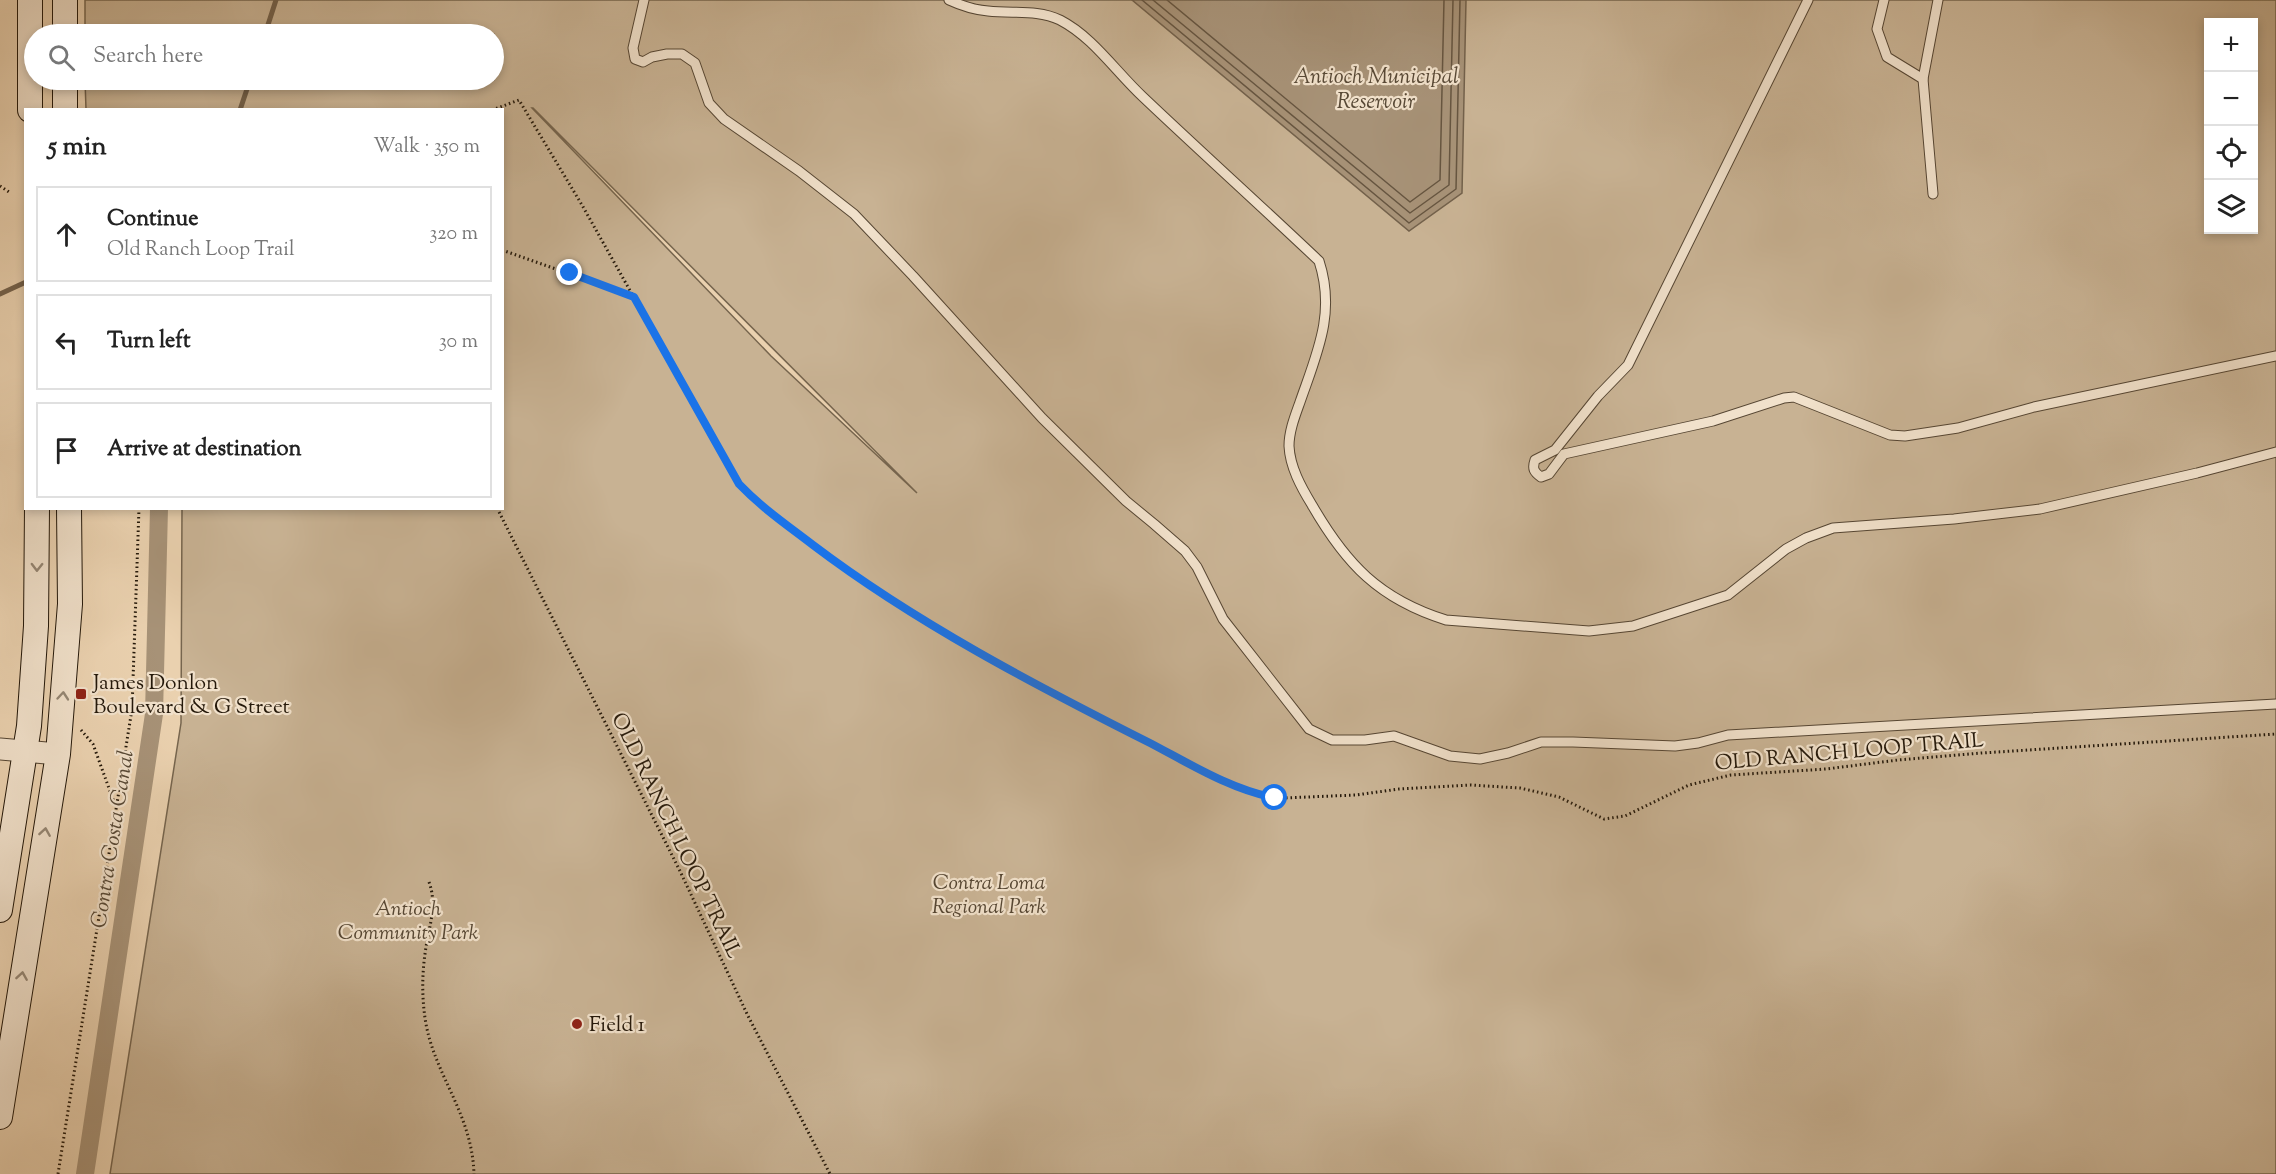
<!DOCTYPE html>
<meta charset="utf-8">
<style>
body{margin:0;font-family:"Sorts Mill Goudy",serif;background:#f6f6f6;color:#222}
.controls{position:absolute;right:18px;top:18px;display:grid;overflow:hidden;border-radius:0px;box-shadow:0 3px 9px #0003}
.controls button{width:54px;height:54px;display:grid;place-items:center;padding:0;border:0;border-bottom:2px solid #e0e0e0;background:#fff;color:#222;font:30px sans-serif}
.stop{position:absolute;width:18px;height:18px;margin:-14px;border:4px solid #1a73e8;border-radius:50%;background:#fff}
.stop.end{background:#1a73e8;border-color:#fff;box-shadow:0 2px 6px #0008}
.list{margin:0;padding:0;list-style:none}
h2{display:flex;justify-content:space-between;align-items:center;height:78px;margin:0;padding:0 24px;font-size:26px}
h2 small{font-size:20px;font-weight:400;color:#767676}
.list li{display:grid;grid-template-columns:39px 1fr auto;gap:18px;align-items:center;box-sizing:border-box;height:96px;margin:0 12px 12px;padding:0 12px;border:2px solid #e0e0e0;border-radius:0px}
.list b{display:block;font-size:22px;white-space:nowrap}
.list p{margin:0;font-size:20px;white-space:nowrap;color:#767676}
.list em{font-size:20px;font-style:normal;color:#767676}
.icon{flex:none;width:33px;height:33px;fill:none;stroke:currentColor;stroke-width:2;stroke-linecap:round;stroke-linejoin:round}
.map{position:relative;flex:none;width:2276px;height:1174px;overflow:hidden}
.search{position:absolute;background:#fff;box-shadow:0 3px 9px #0003;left:24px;top:24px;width:480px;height:66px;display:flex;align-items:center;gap:15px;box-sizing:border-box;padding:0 21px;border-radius:33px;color:#767676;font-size:22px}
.panel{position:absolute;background:#fff;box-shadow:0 3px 9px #0003;left:24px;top:108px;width:480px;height:402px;border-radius:0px}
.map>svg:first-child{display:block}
.green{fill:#c8b293;stroke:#76654e;stroke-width:1.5;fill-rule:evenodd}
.water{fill:#a79277;stroke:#73614b;stroke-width:1.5}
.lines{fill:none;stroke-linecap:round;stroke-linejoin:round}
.shore{stroke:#665540;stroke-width:1.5}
.stream{stroke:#73614b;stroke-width:5}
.canal{stroke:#a79277;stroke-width:18}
.service-casing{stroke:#564633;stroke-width:11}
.tertiary-casing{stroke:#564633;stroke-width:23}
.secondary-casing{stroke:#24180a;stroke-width:26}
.path{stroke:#24180a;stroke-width:3;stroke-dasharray:1.5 3;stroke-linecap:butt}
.service{stroke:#f1e1cb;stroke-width:9}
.tertiary{stroke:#f1e1cb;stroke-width:21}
.secondary{stroke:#f1e1cb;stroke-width:24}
.oneway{stroke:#958774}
.route{stroke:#1a73e8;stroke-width:8}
.poi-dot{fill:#8f2418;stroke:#f1e1cb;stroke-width:2}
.labels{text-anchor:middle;stroke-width:4.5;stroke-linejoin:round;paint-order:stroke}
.poi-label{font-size:21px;fill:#24180a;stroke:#f1e1cb;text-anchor:start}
.street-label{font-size:21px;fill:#24180a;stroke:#f1e1cb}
.park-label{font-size:21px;font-style:italic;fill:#554633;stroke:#f1e1cb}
.water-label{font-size:22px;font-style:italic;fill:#584936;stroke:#f1e1cb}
</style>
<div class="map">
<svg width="2276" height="1174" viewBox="0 0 2276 1174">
<rect width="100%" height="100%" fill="#ead1af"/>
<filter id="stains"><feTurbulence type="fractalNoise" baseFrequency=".00333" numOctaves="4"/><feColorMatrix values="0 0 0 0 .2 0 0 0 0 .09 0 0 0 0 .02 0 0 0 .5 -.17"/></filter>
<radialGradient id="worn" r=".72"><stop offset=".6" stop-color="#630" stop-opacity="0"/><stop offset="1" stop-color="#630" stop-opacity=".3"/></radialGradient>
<path class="green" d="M 85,0 L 2276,0 L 2276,1174 L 110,1174 L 181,723 L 182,509 L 502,508 L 502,110 L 86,109 L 85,80 L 494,80 L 494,34 L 85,34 ZM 2208,22 L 2254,22 L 2254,230 L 2208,230 ZM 532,108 L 533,108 L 917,493 L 771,356 Z"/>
<polygon class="water" points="1132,0 1466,0 1462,193 1409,231"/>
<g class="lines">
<g class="shore">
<polyline points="1142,0 1409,223 1456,189 1460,0"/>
<polyline points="1153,0 1410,213 1449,185 1453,0"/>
<polyline points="1167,0 1410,202 1440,180 1444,0"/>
</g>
<g class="stream">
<polyline points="265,34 276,0"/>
<polyline points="240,110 250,80"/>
<polyline points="0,294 26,282"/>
</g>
<polyline class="canal" points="85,1174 154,714 159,508"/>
<g class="service-casing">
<g id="service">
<polyline points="644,0 633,48 635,59 643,62 652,57 667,54 682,54 695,63 709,103 724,119 799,171 854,214 913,276 1042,418 1126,501 1154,524 1185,551 1197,567 1223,619 1309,729 1332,740 1365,740 1394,736 1450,756 1480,759 1508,753 1541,742 1573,742 1675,746 1698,743 1728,735 2276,704"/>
<path d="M 949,0 C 962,6 975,10 988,11 C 1013,14 1037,9 1060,20 C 1093,37 1116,72 1143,97 C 1201,152 1261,206 1319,261 C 1336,313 1317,353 1300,402 C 1295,416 1289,431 1289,446 C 1290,467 1301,487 1312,505 C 1346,564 1379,599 1446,620 L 1589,631 L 1633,626 L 1728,595 L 1786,549 L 1806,538 L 1833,528 L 1954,519 L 2040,509 L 2197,473 L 2276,452"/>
<path d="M 1808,0 L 1628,365 L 1598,396 L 1555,450 L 1535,460 C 1532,469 1534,472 1541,477 L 1549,474 L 1564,454 L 1713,421 L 1784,398 L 1794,397 L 1890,435 L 1905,436 L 1958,428 L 2034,407 L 2276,356"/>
<polyline points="1884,0 1877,29 1887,57 1923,79"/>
<polyline points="1933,194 1923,79 1938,0"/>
</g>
</g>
<g class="tertiary-casing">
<polyline id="tertiary" points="0,749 58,754"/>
</g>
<g class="secondary-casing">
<g id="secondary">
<polyline points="30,0 30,110"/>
<polyline points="65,0 65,34"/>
<polyline points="65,80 65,110"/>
<polyline points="0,910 29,726 36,626 37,508"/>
<polyline points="0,1117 58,754 70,604 69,508"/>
</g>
</g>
<g class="path">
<polyline points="492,110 519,100 582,205 734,476 758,504 784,525 851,574 913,613 1062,698 1181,760 1235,785 1267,797 1284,798 1356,795 1399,789 1470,785 1520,788 1559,797 1604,819 1625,816 1689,785 1731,775 1826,769 1898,760 1982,753 2276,734"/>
<polyline points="0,186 9,192"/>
<polyline points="502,250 632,296"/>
<polyline points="497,508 680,871 748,1016 830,1174"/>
<polyline points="81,730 93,744 115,805"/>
<path d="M 429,882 C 438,906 428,929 425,954 C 422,975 422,997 425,1018 C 433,1074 472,1112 474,1174"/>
<polyline points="58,1174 132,709 139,508"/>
</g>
<use href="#service" class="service"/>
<use href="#tertiary" class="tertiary"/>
<use href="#secondary" class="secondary"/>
</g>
<defs><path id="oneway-chevron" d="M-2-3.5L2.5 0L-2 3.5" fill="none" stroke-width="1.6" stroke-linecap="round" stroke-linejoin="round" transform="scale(1.5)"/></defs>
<g class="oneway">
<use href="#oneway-chevron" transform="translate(37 567) rotate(91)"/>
<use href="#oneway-chevron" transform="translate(63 696) rotate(-85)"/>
<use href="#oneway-chevron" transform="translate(45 832) rotate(-81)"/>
<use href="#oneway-chevron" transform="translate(22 976) rotate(-81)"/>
</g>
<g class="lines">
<path class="route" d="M 570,273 L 634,297 L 739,484 C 762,508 787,525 813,545 C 916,623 1035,685 1150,743 C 1190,764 1230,789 1275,798"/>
</g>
<g class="poi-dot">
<rect x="75" y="688" width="12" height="12" rx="3"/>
<circle cx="577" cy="1024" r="6"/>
</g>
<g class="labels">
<g class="poi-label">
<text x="93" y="689">James Donlon<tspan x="93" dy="24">Boulevard &amp; G Street</tspan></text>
<text x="589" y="1031">Field 1</text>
</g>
<g class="street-label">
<text transform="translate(1849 751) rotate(-5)" y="7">OLD RANCH LOOP TRAIL</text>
<text transform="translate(677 835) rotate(64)" y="7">OLD RANCH LOOP TRAIL</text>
</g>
<g class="park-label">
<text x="989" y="889">Contra Loma<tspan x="989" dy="24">Regional Park</tspan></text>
<text x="408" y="915">Antioch<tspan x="408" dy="24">Community Park</tspan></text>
</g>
<g class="water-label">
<text x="1376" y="83">Antioch Municipal<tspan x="1376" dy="25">Reservoir</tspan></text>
<text transform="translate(111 839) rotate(-81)" y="8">Contra Costa Canal</text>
</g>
</g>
<rect width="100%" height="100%" filter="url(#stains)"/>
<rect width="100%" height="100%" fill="url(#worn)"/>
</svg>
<div class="controls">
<button>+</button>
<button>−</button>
<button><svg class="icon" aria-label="locate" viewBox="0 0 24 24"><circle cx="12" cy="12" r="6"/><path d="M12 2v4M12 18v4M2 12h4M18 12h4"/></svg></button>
<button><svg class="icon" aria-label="layers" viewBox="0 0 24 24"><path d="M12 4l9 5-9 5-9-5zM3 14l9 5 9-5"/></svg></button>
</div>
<div class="stop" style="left:1275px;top:798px"></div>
<div class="stop end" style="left:570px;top:273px"></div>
<div class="search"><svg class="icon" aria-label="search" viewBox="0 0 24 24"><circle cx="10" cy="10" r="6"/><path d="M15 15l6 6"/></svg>Search here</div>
<section class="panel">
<h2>5 min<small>Walk · 350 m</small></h2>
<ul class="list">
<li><svg class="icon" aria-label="ahead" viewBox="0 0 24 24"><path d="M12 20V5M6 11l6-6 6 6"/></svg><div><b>Continue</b><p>Old Ranch Loop Trail</p></div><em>320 m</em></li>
<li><svg class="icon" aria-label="left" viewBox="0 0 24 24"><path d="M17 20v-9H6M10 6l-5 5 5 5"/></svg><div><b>Turn left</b></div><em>30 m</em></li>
<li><svg class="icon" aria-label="arrive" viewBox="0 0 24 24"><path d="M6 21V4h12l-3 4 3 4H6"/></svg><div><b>Arrive at destination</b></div></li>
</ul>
</section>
</div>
